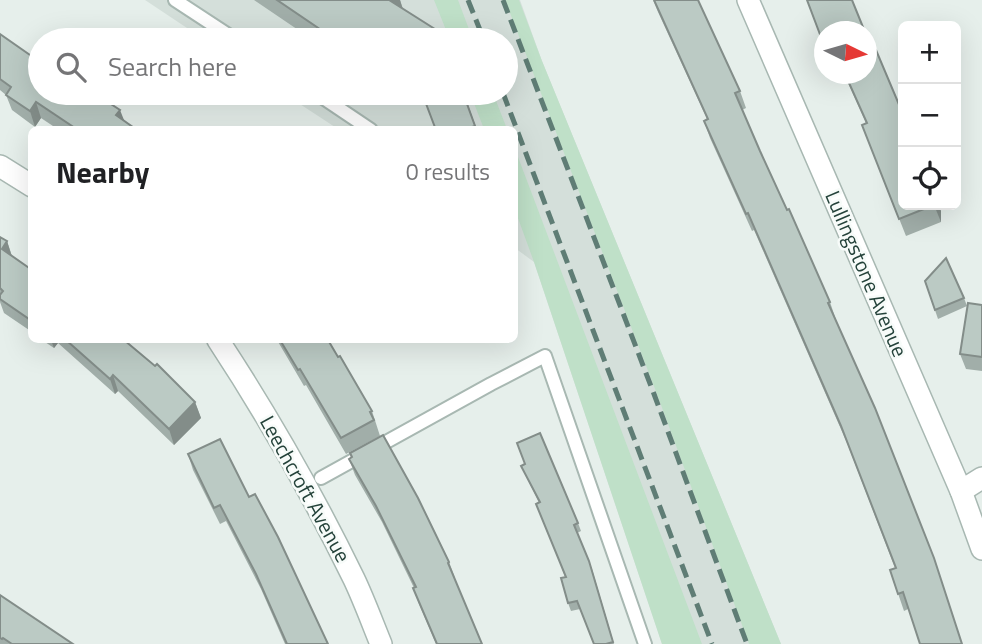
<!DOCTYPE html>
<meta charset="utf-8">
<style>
body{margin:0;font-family:"Titillium Web",sans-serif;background:#f2f2f2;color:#202124}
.controls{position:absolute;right:21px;top:21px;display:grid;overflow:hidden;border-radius:10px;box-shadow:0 7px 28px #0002}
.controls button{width:63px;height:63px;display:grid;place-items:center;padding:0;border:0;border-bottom:2px solid #e0e0e0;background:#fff;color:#202124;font:35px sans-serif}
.compass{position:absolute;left:814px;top:21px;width:63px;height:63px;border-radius:50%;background:#fff;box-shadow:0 7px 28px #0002;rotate:95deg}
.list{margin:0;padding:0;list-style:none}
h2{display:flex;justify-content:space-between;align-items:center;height:91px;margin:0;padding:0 28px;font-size:30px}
h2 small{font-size:23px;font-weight:400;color:#757577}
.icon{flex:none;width:38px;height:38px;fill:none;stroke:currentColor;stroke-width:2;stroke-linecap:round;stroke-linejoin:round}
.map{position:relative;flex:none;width:982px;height:644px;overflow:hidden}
.search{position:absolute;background:#fff;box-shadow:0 7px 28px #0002;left:28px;top:28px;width:490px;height:77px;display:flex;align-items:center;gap:18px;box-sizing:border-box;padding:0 24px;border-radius:38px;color:#757577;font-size:26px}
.panel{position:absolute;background:#fff;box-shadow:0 7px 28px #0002;left:28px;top:126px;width:490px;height:217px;border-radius:10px}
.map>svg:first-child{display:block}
.built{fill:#d4dfda}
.green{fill:#bfe0c8}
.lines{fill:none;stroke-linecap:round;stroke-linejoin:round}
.service-casing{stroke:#a8b8b2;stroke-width:16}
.minor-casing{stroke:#a8b8b2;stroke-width:24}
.service{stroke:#fff;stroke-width:12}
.minor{stroke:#fff;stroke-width:21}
.rail{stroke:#5f7d75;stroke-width:5;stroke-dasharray:14 7;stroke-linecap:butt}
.wall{fill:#a1aea9}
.shaded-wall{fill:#838d89}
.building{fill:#bbcac4;stroke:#838d89;stroke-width:2}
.labels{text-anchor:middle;stroke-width:5;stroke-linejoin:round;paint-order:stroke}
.street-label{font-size:21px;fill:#24423a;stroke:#f7fbf9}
</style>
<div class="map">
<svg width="982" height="644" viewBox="0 0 982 644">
<rect width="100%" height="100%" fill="#e6efeb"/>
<polygon class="built" points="145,0 520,0 542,61 781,644 662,644 534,262 515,248 514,130 338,129 283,93 506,93 506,40 205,40"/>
<g class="green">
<polygon points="434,0 458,0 473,40 450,40"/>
<polygon points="505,0 519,0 542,61 781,644 749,644 657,394"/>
<polygon points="470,93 493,93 507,129 484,129"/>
<polygon points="514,149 515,149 702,644 662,644 534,262 515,210"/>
</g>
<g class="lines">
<g class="service-casing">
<g id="service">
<polyline points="175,0 236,40"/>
<polyline points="316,93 371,130"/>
<polyline points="321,478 491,384 545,356 645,644"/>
</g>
</g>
<g class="minor-casing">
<g id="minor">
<polyline points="748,0 961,491 982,549"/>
<polyline points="0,166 32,186"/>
<path d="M 218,340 C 268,416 314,497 354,579 C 364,600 372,622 381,644"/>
<polyline points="961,491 982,478"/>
</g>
</g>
<use href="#service" class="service"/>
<use href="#minor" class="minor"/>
<g class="rail">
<polyline points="468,0 484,40"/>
<polyline points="503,0 654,394 747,644"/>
<polyline points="503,93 712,644"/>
</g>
</g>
<g class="wall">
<polygon points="254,0 400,0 403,9 441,40 313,40"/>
<polygon points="653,0 740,91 746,108 742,110 760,151 830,302 836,320 940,575 908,609 904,611 890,570 895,568 847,443 754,230 752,231 710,138 704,121 707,119 658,12"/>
<polygon points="0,34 124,121 137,130 59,130 41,118 35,127 12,110 6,95 0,90"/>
<polygon points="844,74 866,74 903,205 938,205 941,211 941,222 906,236 862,125 866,123"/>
<polygon points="406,93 420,93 416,99"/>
<polygon points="464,93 477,130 436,130"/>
<polygon points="0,237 7,241 12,256 32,270 32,332 4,313 0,302"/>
<polygon points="925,281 964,298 967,306 938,319"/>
<polygon points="982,305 982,371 966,369 960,354"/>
<polygon points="42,340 124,340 195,402 201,418 174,445 118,391 115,394 58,343 54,348"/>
<polygon points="277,340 328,340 372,411 380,436 346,454 306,385 304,386"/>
<polygon points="350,453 449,562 455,578 454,578 482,644 436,644 419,604 413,588 414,588 382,522 355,475 349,459 351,458"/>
<polygon points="188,454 249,497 328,644 285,644 261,589 226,521 220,524 193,470"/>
<polygon points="521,466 578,523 581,531 577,533 592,569 614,644 594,644 580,609 571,611 568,603 565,577 539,503"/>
<polygon points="0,595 73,644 0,644"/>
</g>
<g class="shaded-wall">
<polygon points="388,0 400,0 403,10"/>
<polygon points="438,31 441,40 432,40"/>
<polygon points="413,93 420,93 416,99"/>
<polygon points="36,102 41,118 35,127 30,111"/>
<polygon points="120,110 126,125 116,115"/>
<polygon points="934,205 938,205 941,211 941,222"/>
<polygon points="7,241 12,257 2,249"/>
<polygon points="51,340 57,340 58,343 54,348"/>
<polygon points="113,375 118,391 115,394 110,379"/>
<polygon points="195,402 201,418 174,445 169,429"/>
</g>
<g class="building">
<polygon points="277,0 389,0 438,31 432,40 336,40"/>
<polygon points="654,0 698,0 740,91 735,93 760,151 787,210 789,209 830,302 828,303 875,408 934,558 962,644 920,644 903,592 898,594 890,570 896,568 841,426 748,213 746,214 704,121 708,119"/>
<polygon points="807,0 852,0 865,32 824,32 824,45"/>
<polygon points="0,34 40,62 40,93 94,93 120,110 116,115 137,130 78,130 36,102 30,111 6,95 11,87 0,79"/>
<polygon points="866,36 873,51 876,50 903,114 903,205 934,205 899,219 862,125 867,123 845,74 866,74"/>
<polygon points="422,93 463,93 475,126 464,130 436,130"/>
<polygon points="0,237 7,241 2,249 32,270 32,321 0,299 0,295 3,291 0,288"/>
<polygon points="946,258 964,298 935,310 925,281"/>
<polygon points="968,303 982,305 982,357 960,354"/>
<polygon points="66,340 124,340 155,366 157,364 195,402 169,429 113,375 110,379"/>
<polygon points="280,340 328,340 338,357 340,356 372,411 370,412 374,420 341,438 300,369 298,370"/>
<polygon points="540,433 578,523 574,525 589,561 613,642 606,644 594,644 577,601 568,603 561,578 566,577 536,504 540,502 521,466 525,464 517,443"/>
<polygon points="383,435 418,498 449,562 448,563 482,644 437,644 413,588 416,587 376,506 349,459 352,457 350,453"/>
<polygon points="220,439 249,497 255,494 278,537 328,644 287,644 256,574 220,505 214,508 188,454"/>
<polygon points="0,595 73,644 12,644 3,638 2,639 0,638"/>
</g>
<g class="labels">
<g class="street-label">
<text transform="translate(866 274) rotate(67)" y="7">Lullingstone Avenue</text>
<text transform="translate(305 489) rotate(61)" y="7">Leechcroft Avenue</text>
</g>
</g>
</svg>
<div class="controls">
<button>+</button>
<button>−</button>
<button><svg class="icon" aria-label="locate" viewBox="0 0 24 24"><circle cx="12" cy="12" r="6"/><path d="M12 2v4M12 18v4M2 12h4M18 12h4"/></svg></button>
</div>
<svg class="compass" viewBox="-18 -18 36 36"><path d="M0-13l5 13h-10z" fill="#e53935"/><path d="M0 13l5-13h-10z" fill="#757577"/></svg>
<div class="search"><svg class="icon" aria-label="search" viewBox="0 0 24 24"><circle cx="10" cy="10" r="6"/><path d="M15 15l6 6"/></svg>Search here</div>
<section class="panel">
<h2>Nearby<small>0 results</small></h2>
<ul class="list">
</ul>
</section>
</div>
